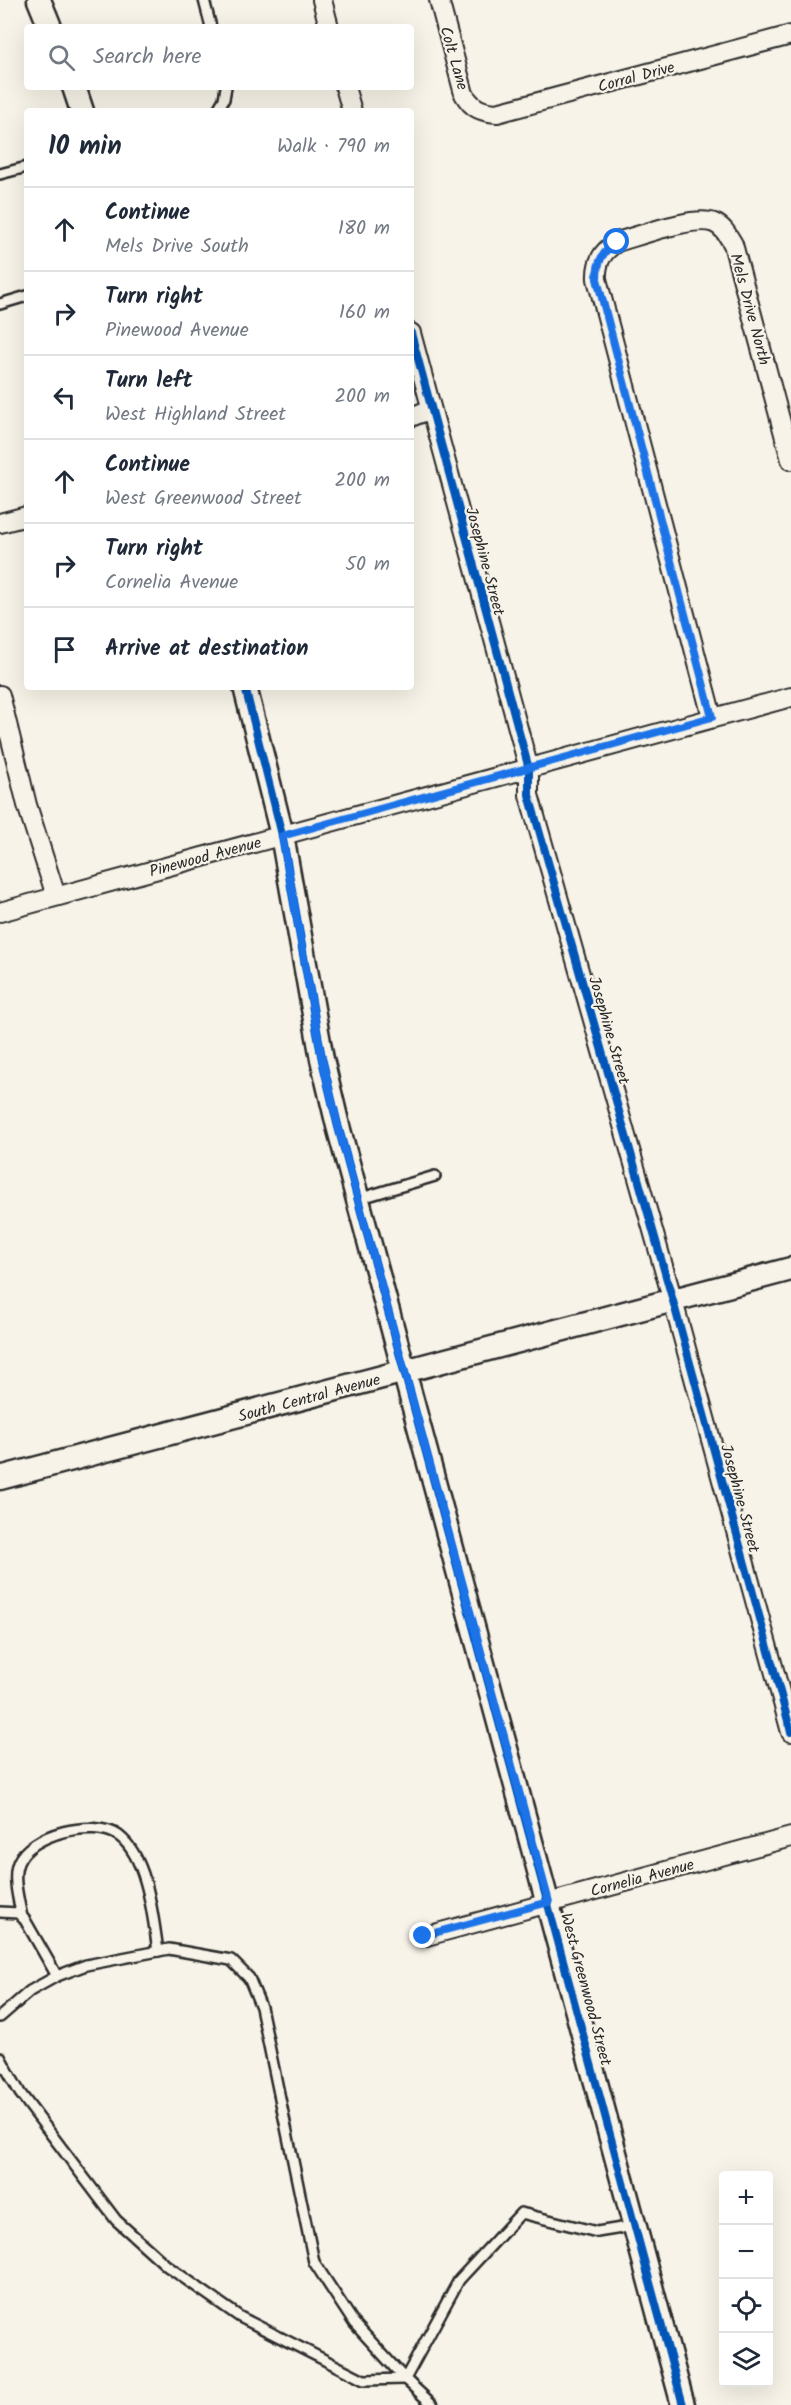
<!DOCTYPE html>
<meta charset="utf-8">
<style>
body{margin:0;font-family:Kalam,sans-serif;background:#f6f6f7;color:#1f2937}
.controls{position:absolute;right:18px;bottom:18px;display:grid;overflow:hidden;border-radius:6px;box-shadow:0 6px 24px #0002}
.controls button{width:54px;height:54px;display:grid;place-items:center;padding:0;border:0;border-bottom:2px solid #e0e1e3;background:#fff;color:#1f2937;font:30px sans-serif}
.stop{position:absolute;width:18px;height:18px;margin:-14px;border:4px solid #1a73e8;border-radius:50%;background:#fff}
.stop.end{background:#1a73e8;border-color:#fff;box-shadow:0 2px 6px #0008}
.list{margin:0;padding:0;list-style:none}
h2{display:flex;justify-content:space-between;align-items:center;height:78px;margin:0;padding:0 24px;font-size:26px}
h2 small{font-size:20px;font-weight:400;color:#747a83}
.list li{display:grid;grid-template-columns:39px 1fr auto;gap:18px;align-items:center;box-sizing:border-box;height:84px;padding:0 24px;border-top:2px solid #e0e1e3}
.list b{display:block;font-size:22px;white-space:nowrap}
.list p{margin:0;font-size:20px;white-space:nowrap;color:#747a83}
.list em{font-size:20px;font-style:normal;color:#747a83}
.icon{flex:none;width:33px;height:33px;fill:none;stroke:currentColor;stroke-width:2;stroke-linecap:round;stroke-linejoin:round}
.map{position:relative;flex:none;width:791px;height:2405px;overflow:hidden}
.search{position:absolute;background:#fff;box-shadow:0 6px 24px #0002;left:24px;top:24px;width:390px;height:66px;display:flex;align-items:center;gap:15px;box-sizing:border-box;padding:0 21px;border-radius:6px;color:#747a83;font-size:22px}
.panel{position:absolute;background:#fff;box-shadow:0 6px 24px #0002;left:24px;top:108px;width:390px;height:582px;border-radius:6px}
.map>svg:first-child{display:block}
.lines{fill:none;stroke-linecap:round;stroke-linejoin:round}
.service-casing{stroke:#2b2b2b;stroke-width:14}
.minor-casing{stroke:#2b2b2b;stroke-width:22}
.tertiary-casing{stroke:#2b2b2b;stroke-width:27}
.service{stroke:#f7f3e8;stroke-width:9}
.minor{stroke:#f7f3e8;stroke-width:18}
.tertiary{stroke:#f7f3e8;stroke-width:22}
.cycleway-casing{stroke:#f7f3e8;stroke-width:11}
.cycleway{stroke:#0057b8;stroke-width:8}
.route{stroke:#1a73e8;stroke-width:8}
.labels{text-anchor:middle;stroke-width:4.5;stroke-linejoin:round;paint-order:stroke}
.street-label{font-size:16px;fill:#2b2b2b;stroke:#f7f3e8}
</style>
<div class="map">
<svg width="791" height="2405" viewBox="0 0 791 2405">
<rect width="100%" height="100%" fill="#f7f3e8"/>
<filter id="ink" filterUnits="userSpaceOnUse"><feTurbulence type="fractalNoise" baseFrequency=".0167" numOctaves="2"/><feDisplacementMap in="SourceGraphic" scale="12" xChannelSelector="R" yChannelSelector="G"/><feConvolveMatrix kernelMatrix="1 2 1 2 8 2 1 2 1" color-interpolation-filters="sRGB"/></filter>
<g filter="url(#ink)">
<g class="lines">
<g class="service-casing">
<g id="service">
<polyline points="204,0 211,27"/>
<polyline points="217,111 224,99 226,87"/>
<polyline points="0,174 27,167"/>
<polyline points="0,304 27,296"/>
<polyline points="358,1199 435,1176"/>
<polyline points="0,1912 18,1913 25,1920 57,1976"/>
<path d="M 22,1917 C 19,1902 12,1877 18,1863 C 29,1834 94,1818 119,1836 C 148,1858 153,1918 158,1951"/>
<polyline points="0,2017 30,1991 57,1976 86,1965 169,1949 231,1960 249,1978 261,2007 314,2262 354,2323 405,2379 433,2405"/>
<polyline points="0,2057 20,2093 116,2220 167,2266 240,2317 364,2380 405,2379"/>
<polyline points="405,2379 459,2280 521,2213 597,2232 634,2226"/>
</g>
</g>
<g class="minor-casing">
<g id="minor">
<polyline points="322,0 329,27"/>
<path d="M 439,0 L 464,94 C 472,108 481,112 497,113 L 791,35"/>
<polyline points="345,87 352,111"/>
<polyline points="411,333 529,769 529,795 673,1301 791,1732"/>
<polyline points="411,417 431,409"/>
<polyline points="0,523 27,516"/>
<polyline points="0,695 27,805 56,896"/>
<path d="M 712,717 L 597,279 C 596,261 603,251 617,242 C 639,236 694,215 714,223 C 724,227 728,236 733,244 L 791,460"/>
<polyline points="0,912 791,697"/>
<polyline points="423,1937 791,1837"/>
</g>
</g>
<g class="tertiary-casing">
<g id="tertiary">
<polyline points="39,0 50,27"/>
<polyline points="74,87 82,111"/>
<polyline points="245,687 282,835 322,1059 338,1126 683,2405"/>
<polyline points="0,1478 791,1269"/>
</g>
</g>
<use href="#service" class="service"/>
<use href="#minor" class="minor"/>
<use href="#tertiary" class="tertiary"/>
<g class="cycleway-casing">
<g id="cycleway">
<polyline points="411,333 529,769 529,795 673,1301 791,1732"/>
<polyline points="245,687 282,835 322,1059 338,1126 683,2405"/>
</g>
</g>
<use href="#cycleway" class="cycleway"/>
</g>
</g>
<g class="lines" filter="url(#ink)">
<path class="route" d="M 423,1936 L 549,1902 L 338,1126 L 322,1059 L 282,836 L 712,717 L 597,279 C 597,261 603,251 617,242"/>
</g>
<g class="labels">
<g class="street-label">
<text transform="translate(455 58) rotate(74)" y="6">Colt Lane</text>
<text transform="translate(636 76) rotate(-15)" y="6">Corral Drive</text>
<text transform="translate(751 309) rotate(75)" y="6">Mels Drive North</text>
<text transform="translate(486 561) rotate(75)" y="6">Josephine Street</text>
<text transform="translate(205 856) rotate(-15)" y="6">Pinewood Avenue</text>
<text transform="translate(610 1030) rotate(74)" y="6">Josephine Street</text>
<text transform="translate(309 1397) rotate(-15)" y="6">South Central Avenue</text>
<text transform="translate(741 1498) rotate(75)" y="6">Josephine Street</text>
<text transform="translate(642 1877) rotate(-15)" y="6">Cornelia Avenue</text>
<text transform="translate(587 1989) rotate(75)" y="6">West Greenwood Street</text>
</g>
</g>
</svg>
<div class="controls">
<button>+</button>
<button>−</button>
<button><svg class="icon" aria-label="locate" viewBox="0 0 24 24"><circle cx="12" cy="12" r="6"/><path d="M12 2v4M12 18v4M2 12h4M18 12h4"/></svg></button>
<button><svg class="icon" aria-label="layers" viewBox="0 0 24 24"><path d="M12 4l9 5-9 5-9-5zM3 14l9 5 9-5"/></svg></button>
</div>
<div class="stop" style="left:617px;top:242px"></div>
<div class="stop end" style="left:423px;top:1936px"></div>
<div class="search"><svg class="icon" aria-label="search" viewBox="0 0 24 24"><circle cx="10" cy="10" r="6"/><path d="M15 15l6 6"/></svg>Search here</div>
<section class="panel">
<h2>10 min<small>Walk · 790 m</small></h2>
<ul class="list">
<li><svg class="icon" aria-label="ahead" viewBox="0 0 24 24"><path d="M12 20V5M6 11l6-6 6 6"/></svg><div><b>Continue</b><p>Mels Drive South</p></div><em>180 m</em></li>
<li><svg class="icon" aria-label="right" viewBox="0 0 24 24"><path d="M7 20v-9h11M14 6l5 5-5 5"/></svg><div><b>Turn right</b><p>Pinewood Avenue</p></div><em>160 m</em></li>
<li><svg class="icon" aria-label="left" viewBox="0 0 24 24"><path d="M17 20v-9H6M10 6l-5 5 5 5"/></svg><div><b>Turn left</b><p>West Highland Street</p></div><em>200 m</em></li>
<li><svg class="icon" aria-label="ahead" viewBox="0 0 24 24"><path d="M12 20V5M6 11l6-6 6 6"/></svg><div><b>Continue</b><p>West Greenwood Street</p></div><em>200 m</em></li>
<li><svg class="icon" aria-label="right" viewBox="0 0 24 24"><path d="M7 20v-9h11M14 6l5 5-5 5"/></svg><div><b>Turn right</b><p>Cornelia Avenue</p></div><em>50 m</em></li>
<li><svg class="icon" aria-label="arrive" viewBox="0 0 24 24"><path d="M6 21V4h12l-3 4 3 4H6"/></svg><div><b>Arrive at destination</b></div></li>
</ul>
</section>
</div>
